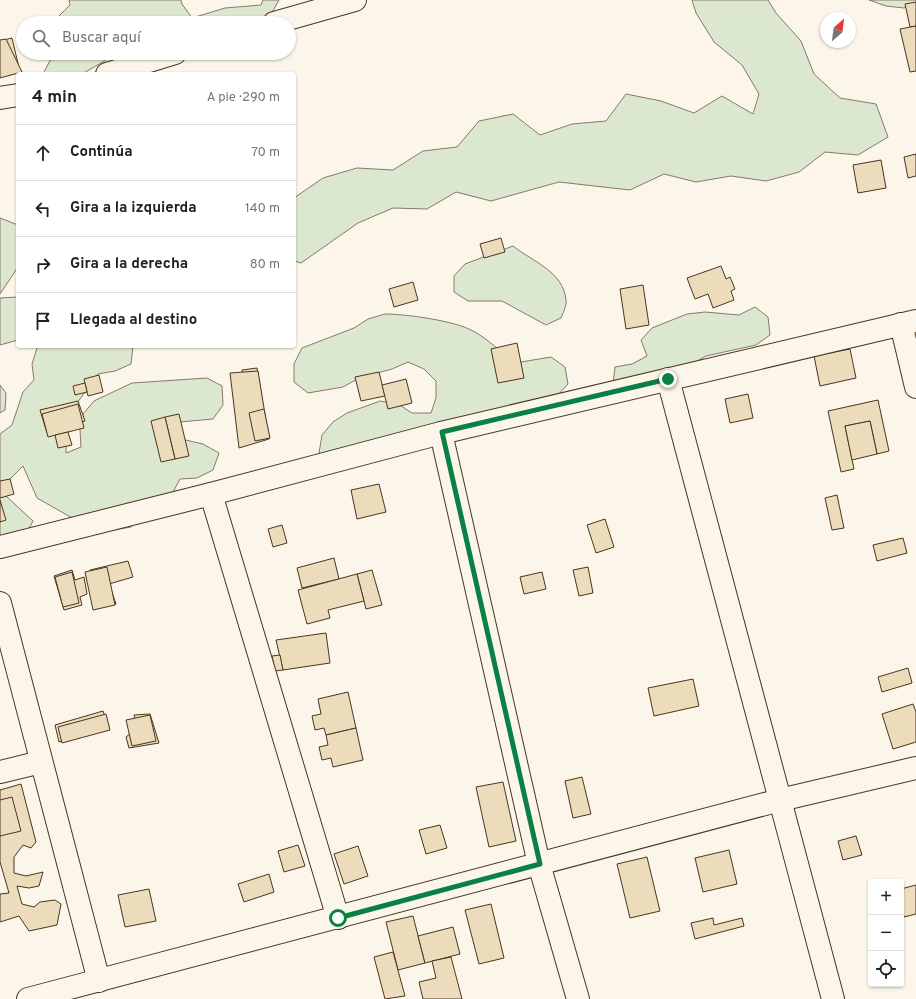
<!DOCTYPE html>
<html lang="es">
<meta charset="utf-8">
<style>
body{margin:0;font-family:Overpass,sans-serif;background:#f6f6f6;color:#202124}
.controls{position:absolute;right:12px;bottom:12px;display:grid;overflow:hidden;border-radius:4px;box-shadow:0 1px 3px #0004}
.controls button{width:36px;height:36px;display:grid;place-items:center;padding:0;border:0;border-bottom:1px solid #e0e0e0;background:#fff;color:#202124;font:20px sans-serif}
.compass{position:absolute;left:820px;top:12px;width:36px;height:36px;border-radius:50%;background:#fff;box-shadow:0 1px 3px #0004;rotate:28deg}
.stop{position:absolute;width:12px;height:12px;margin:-9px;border:3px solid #0b8043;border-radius:50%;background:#fff}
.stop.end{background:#0b8043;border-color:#fff;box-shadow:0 1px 4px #0008}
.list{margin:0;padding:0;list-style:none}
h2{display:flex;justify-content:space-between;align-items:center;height:52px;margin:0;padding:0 16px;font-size:17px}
h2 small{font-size:13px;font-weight:400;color:#757577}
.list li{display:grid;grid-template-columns:26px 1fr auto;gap:12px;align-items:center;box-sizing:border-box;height:56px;padding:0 16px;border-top:1px solid #e0e0e0}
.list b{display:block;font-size:15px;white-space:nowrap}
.list em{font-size:13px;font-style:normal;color:#757577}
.icon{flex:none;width:22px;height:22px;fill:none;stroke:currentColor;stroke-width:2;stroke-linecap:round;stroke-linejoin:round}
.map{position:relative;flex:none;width:916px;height:999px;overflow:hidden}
.search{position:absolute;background:#fff;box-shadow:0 1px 3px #0004;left:16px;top:16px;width:280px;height:44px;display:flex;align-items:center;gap:10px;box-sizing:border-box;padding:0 14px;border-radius:22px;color:#757577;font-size:15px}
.panel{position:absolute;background:#fff;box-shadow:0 1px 3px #0004;left:16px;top:72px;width:280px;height:276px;border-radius:4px}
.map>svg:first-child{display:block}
.green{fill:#dce7d0;stroke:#887966}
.building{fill:#ecdcbc;stroke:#4a3520}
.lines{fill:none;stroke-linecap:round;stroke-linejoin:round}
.minor-casing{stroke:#4a3520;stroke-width:24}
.minor{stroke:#fbf6e9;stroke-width:22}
.route{stroke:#0b8043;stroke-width:5}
</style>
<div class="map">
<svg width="916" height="999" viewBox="0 0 916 999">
<rect width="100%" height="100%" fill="#fbf6e9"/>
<g class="green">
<polygon points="69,0 181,0 182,4 192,18 225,8 261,5 263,0 279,0 266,23 47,23 58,17 70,5"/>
<polygon points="692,0 768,0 776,13 801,41 814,74 840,98 876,104 888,137 858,155 825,152 799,172 766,181 731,176 696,182 664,174 630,190 559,182 491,201 456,192 427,209 393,208 358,223 301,263 294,261 294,198 323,178 357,168 393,170 423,151 457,147 479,121 513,114 540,135 572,124 606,121 626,94 661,101 694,113 722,96 753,114 759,94 742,65 714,42 696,13"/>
<polygon points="869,0 916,0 916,3 904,8 886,6"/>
<polygon points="51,53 122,53 113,56 82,74 46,74 44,72 52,57"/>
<polygon points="0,218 18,225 18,267 0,294"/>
<path d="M 513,246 C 533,262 563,271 566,300 C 567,305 563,313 561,318 L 546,325 L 502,301 L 468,301 L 454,292 L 454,276 L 465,264 Z"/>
<polygon points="18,297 18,340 0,345 0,298"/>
<polygon points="755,307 768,317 770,335 756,345 706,356 662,381 613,384 615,367 632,364 647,356 641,340 652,328 687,314 705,312 739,315"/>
<path d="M 385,314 C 406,314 456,321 473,331 C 488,339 502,353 515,363 L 551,357 L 565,367 L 568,384 L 556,397 L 326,468 L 319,453 L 322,435 L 333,422 L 347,413 L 380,401 L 398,404 L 412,413 L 431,413 L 436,398 L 436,381 L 424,369 L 408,362 L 392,369 L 359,378 L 343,387 L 308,393 L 294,382 L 294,364 L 302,348 L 354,328 L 368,319 Z"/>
<polygon points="33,346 133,346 131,364 115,371 98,374 67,417 66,453 81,447 80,430 83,414 94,401 132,383 207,378 222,386 223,405 213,419 180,422 168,436 203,444 219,453 213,470 197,478 180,479 172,494 144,512 131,527 114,530 98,524 81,523 37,498 23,466 10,479 6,496 33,521 25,536 0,538 0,434 12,425 23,392 34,380 32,364 37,348"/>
<polygon points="0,385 6,393 5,410 0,413"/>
</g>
<g class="building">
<polygon points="916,2 916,26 910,27 905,4"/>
<polygon points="916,26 916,71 910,72 900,29"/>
<polygon points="12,38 20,72 0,77 0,41"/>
<polygon points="6,39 22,72 0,78 0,40"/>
<polygon points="916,154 916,176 908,178 904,157"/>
<polygon points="881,160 886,188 858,193 853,165"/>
<polygon points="501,238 505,252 484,258 480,244"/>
<polygon points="721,266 726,279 730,277 735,289 731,291 734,300 713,308 708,294 695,299 687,278"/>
<polygon points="413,282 418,300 394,307 389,289"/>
<polygon points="643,285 649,325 626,329 620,289"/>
<polygon points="517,343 524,378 498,383 491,349"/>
<polygon points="850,349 856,378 820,386 814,356"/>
<polygon points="257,368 262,398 247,401 242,370"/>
<polygon points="258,371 269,439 239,448 230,373"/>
<polygon points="379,372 385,396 361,401 355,377"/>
<polygon points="99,375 103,392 88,396 84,379"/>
<polygon points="406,379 412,403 388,409 382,385"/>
<polygon points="85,383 87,392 75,395 73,386"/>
<polygon points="748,394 753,418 730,423 725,399"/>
<polygon points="878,400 889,451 877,454 870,421 845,426 854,469 841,472 828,411"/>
<polygon points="78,401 85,421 47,433 40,410"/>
<polygon points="78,404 84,428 48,437 42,414"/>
<polygon points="264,409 270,438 255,441 249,413"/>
<polygon points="179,414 189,456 175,459 165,417"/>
<polygon points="165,417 175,459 161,462 151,421"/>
<polygon points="870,421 877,454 852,460 845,426"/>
<polygon points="68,432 72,445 58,448 55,435"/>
<polygon points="10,479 14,494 0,498 0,481"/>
<polygon points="379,484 386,512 357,519 351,490"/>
<polygon points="837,495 844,528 832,530 825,498"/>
<polygon points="0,500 6,520 0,522"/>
<polygon points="605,519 614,547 596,553 587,525"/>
<polygon points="282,525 287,543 273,547 268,529"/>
<polygon points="903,538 907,553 877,561 873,545"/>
<polygon points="334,558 339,579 302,588 297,568"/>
<polygon points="128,561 133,577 109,584 116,604 102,607 90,570"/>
<polygon points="107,567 115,605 93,610 85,572"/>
<polygon points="588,567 593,593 579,596 573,570"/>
<polygon points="72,570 75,580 84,577 87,594 80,597 82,605 64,610 54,576"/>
<polygon points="372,570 382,605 366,609 357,574"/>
<polygon points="72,572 79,603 63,607 55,577"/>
<polygon points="542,572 546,589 524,594 520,577"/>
<polygon points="357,574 364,601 328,610 330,618 307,624 298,590"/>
<polygon points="326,633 330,663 283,670 276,640"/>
<polygon points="280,655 283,670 275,671 272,656"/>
<polygon points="908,668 912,683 882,692 878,677"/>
<polygon points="693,679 699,706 654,716 648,688"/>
<polygon points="348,692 356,728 326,735 324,728 315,730 312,716 321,714 318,699"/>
<polygon points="913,704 916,712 916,742 893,749 882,714"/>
<polygon points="103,711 109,727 59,742 55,725"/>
<polygon points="106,714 110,730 62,743 58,727"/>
<polygon points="150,714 159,743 129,748 126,737 132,732 136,724 134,715"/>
<polygon points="150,715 156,741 132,746 126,720"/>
<polygon points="356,728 363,760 333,767 331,758 322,760 319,747 328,745 326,735"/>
<polygon points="582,777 591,814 573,818 565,781"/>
<polygon points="503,782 516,841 489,847 476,787"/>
<polygon points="21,784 36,842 31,848 23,845 14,857 14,873 26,876 43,872 39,886 29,888 17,886 22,904 34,907 40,902 55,900 61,904 57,925 29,931 19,916 0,922 0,894 9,893 0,862 0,790"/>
<polygon points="12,797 21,831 0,836 0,800"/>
<polygon points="440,825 447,848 426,854 419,830"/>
<polygon points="856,836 862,855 843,860 838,841"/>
<polygon points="298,845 305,866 284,872 278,851"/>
<polygon points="358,846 368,876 344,884 334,854"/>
<polygon points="729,850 737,884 703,892 695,858"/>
<polygon points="647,857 660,911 630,918 617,864"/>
<polygon points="269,874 274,892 244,902 238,884"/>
<polygon points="916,885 916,914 904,917 901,902 901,889"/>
<polygon points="149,889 156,921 125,927 118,895"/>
<polygon points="491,904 504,958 479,964 465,910"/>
<polygon points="413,916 425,963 398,970 386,922"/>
<polygon points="713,918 714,925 742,918 744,926 695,939 691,923"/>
<polygon points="453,927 460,954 425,963 418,936"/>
<polygon points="393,952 405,996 385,999 374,957"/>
<polygon points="451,957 462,999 423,999 419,982 436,978 432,961"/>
</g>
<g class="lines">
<g class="minor-casing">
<g id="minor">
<polyline points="274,23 355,0"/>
<polyline points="107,74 175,53"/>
<polyline points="0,98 18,95"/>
<polyline points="901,324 916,387"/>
<polyline points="668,379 833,999"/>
<polyline points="441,433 539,864 578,999"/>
<polyline points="211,494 338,918"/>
<polyline points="0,547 211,494 441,433 916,321"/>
<polyline points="0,603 99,981"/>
<polyline points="0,772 41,762"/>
<polyline points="28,999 780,800 916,768"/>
</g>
</g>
<use href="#minor" class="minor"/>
</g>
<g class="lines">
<polyline class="route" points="338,918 540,864 442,432 668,379"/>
</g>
</svg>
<div class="controls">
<button>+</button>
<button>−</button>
<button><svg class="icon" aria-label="locate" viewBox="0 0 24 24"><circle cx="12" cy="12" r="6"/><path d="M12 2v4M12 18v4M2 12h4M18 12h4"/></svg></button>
</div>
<svg class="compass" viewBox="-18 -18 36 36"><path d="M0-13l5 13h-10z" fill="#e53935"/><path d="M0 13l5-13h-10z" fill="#757577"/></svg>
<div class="stop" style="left:338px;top:918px"></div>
<div class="stop end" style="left:668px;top:379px"></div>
<div class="search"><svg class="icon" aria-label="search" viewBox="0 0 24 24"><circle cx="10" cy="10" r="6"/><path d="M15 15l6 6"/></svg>Buscar aquí</div>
<section class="panel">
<h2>4 min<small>A pie · 290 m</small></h2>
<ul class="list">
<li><svg class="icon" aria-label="ahead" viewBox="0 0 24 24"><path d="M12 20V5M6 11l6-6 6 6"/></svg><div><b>Continúa</b></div><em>70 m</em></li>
<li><svg class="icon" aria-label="left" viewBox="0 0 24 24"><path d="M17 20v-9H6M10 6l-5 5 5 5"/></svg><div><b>Gira a la izquierda</b></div><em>140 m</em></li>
<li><svg class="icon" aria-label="right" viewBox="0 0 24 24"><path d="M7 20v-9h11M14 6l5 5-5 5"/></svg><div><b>Gira a la derecha</b></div><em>80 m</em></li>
<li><svg class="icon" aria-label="arrive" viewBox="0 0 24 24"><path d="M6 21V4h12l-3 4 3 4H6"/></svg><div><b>Llegada al destino</b></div></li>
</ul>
</section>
</div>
